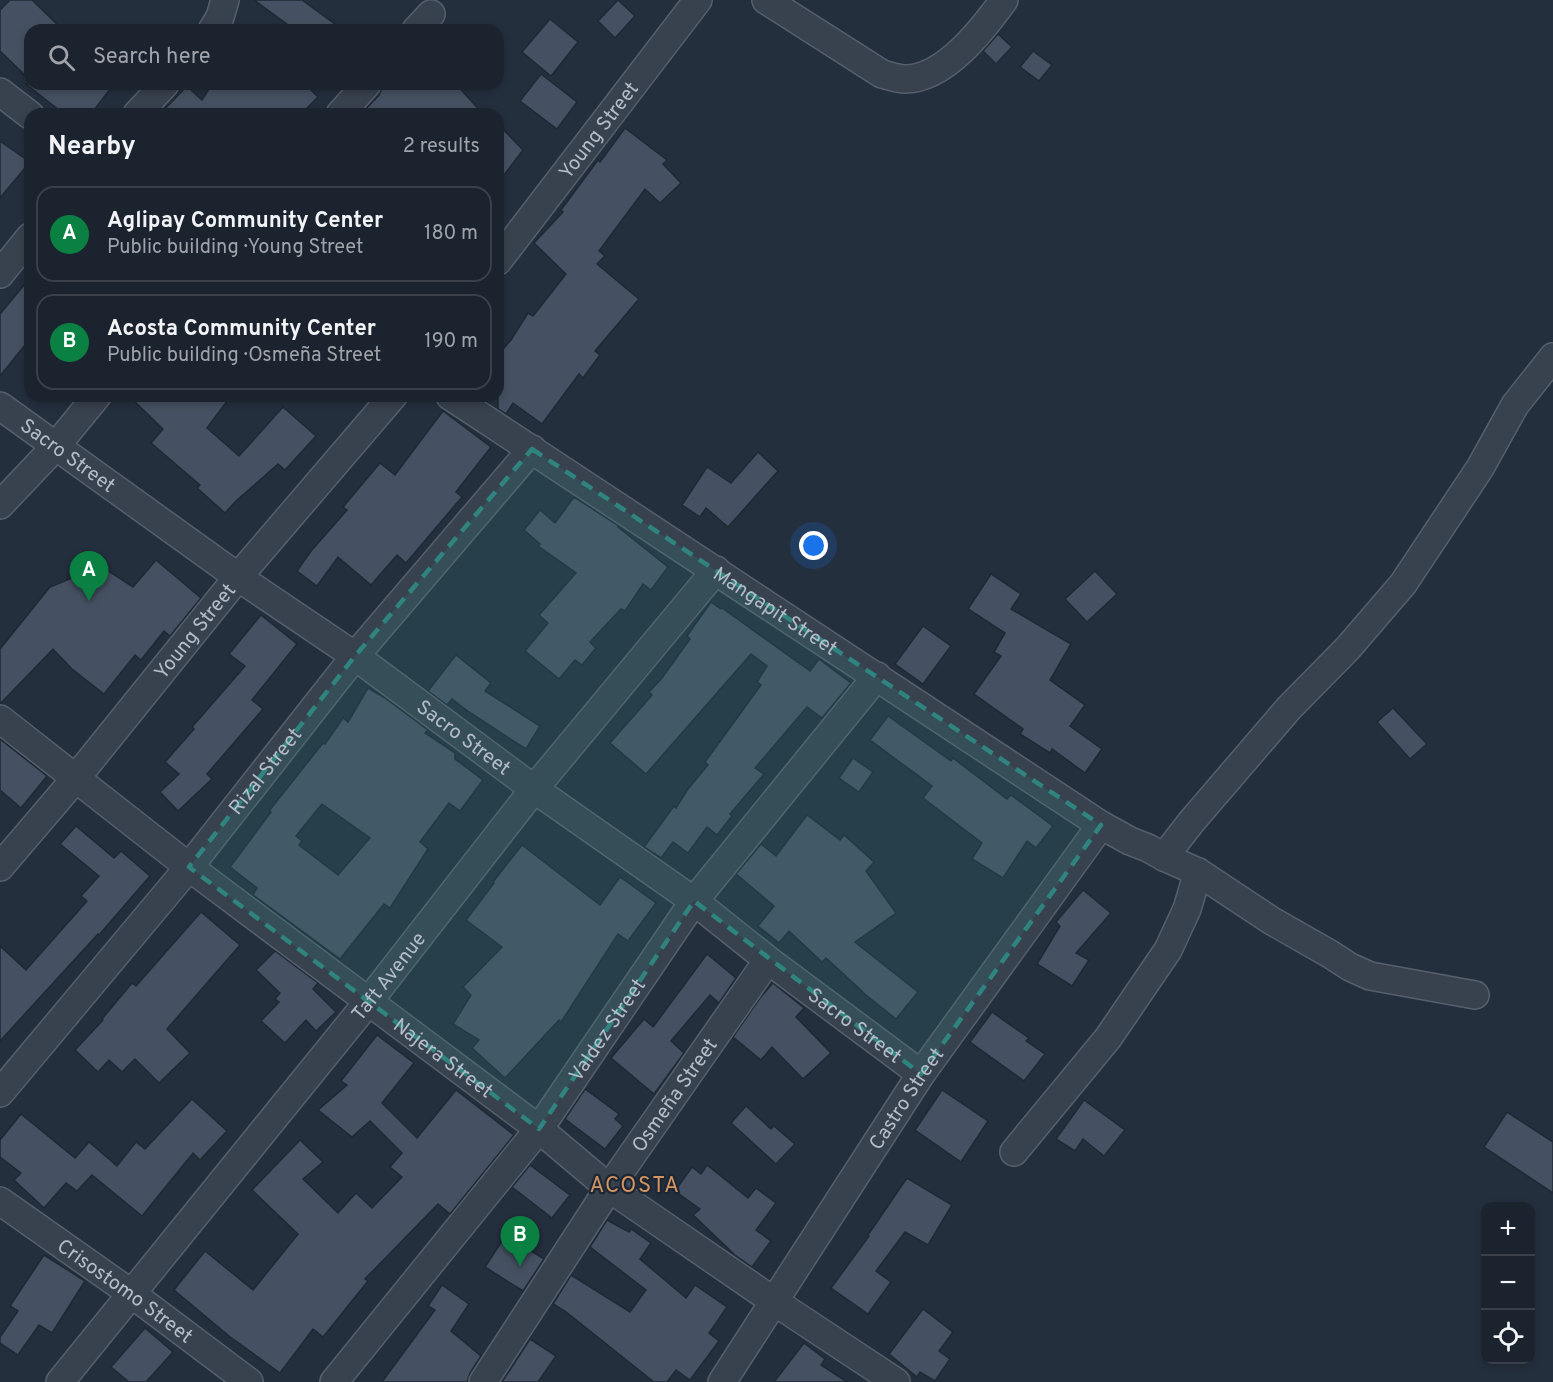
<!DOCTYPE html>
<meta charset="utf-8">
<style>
body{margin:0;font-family:Overpass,sans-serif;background:#282f3a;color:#f1f3f6}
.controls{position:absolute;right:18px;bottom:18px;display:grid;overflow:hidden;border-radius:12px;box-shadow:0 3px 9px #0003}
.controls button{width:54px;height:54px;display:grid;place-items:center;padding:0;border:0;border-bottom:2px solid #39404a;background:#1b232e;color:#f1f3f6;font:30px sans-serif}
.you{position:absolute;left:814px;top:546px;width:21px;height:21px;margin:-15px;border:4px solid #fff;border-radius:50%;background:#1a73e8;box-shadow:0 0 0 9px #1a73e833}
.badge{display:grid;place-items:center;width:39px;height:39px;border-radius:50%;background:#0b8043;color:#fff;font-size:20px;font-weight:700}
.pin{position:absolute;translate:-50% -50px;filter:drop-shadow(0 2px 3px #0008)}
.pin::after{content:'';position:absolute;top:32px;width:21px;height:18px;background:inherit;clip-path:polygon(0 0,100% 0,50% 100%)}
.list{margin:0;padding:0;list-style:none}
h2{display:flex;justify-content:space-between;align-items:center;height:78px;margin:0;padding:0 24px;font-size:26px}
h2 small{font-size:20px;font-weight:400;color:#a0a4aa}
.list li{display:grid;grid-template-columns:39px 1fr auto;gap:18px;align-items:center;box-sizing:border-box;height:96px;margin:0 12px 12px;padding:0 12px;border:2px solid #39404a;border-radius:18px}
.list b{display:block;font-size:22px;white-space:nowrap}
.list p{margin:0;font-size:20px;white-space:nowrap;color:#a0a4aa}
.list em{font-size:20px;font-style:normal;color:#a0a4aa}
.icon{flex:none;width:33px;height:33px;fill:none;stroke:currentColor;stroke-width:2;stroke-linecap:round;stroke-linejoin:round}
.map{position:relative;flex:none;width:1553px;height:1382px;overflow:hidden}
.search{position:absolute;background:#1b232e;box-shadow:0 3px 9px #0003;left:24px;top:24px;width:480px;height:66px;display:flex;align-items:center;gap:15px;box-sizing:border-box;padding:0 21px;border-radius:18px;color:#a0a4aa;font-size:22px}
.panel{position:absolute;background:#1b232e;box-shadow:0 3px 9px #0003;left:24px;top:108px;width:480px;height:294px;border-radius:18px}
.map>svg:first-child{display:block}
.building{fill:#455162;stroke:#1f2835;stroke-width:1.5;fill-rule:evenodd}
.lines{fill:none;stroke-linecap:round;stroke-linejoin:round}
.minor-casing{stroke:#565f6c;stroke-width:30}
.minor{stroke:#38414e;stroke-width:27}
.marked{fill:#308480;fill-opacity:0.2;stroke:#308480;stroke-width:4.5;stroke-dasharray:12 8;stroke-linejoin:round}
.labels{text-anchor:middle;stroke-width:4.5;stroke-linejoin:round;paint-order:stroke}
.street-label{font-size:20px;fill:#b4bcc9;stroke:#1d2633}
.quarter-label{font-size:22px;letter-spacing:1.5px;fill:#d59563;stroke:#1d2633}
</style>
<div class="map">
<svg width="1553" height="1382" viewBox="0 0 1553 1382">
<rect width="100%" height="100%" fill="#242f3e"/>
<g class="building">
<polygon points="10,0 32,0 63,30 30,30 30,80 0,51 0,10"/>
<polygon points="254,0 302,0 343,30 295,30"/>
<polygon points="618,0 635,16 615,38 598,21"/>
<polygon points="550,19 578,42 551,76 522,52"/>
<polygon points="998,34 1012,47 996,64 983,51"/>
<polygon points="1033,51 1052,65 1039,81 1020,67"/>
<polygon points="541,74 577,102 557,129 520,101"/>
<polygon points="26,84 114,84 91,114 64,114"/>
<polygon points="212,84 305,84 318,97 301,114 160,114 187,86 202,100"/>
<polygon points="382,84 456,84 483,114 361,114 379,95 382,88"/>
<polygon points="498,124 523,150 498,183"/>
<polygon points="625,128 667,160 663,164 681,183 660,203 645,189 599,251 605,256 597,264 639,299 595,351 600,355 583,378 579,374 542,424 513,403 506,414 498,409 498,355 511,340 528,313 533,316 566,274 534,243 563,212 561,210 598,160 600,162"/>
<polygon points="0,141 30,162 0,198"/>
<polygon points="30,278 30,339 0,376 0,314"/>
<polygon points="129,396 231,396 207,428 239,456 283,407 316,436 285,470 278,464 236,501 225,513 197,488 200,485 151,443 163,429"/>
<polygon points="443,411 491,447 456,492 462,497 406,563 397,555 371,585 338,557 317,586 297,571 311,551 347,510 343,507 380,463 395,475"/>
<polygon points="758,452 778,471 728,527 706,508 700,517 682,505 707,467 731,483"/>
<polygon points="574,497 619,526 618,527 668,567 651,590 643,584 625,611 621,609 590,642 596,648 582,665 575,660 559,679 525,651 548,623 539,615 576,573 538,546 540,544 524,530 540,510 555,523"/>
<polygon points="156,560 201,598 170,636 164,631 141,660 135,655 104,694 72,669 53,649 0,704 0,649 50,587 101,566 133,587"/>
<polygon points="1095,571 1117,594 1087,622 1065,599"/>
<polygon points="991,574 1021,594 1011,609 1071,644 1050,680 1085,705 1070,726 1102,749 1085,773 1052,749 1050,753 1020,734 1023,729 974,694 1001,656 994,652 1005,633 968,609"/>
<polygon points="711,602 721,609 722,608 810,671 819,659 851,683 822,718 807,707 755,768 764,774 730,814 732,816 717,835 707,827 688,853 673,842 661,858 644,847 674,806 676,808 688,789 708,765 705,762 761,685 757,682 767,666 751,654 646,774 610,743 652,695 649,692 662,678 690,639 687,636"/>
<polygon points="261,615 297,644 252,700 263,709 207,774 212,779 178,811 160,792 179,774 165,762 194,729 192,727 245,666 229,654"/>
<polygon points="923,626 951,646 923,684 895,664"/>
<polygon points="456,655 491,683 485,691 540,726 526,749 469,712 452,699 447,705 428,691"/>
<path d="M 368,688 L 385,698 L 428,730 L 425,733 L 455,753 L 455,759 L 483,780 L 460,811 L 449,803 L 420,842 L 428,849 L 390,908 L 384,904 L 340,959 L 253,895 L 257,888 L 230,867 L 271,812 L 269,811 L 323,743 L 325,744 L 343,718 L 348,722 ZM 322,804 L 370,838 L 338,875 L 299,845 L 302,841 L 296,836 Z"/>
<polygon points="1393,708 1427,744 1410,759 1377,722"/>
<polygon points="888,716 951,761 953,758 1007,799 1011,795 1053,826 1036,848 1027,841 1003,878 972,859 982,843 923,798 932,786 870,740"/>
<polygon points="0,739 47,776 21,808 0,790"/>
<polygon points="853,758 873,772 859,792 839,778"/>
<polygon points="807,815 840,840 844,835 874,862 866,871 896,913 855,942 918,992 896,1019 861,991 862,991 826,958 822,962 789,931 779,943 758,926 774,906 736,874 761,844 776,856"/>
<polygon points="76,826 114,858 121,851 150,876 99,935 98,934 0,1041 0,946 26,970 87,901 81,896 99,876 60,844"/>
<polygon points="522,845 600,905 620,877 656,903 628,941 618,934 561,1022 559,1020 505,1078 472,1048 479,1040 453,1024 471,995 463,987 502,947 466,920 494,883 493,882"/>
<polygon points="1083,890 1111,913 1076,953 1089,960 1072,986 1037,964 1060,926 1056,922"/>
<polygon points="201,912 240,945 167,1029 190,1053 159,1083 135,1059 122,1072 109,1060 98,1072 75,1050 103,1020 102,1019 132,983 136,986"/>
<polygon points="275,951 318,983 313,989 336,1012 316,1031 306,1020 285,1043 261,1021 279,1002 275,999 280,993 256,970"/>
<polygon points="707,954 736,978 719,1003 710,995 671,1041 684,1053 654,1094 611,1058 644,1019 653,1027"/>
<polygon points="773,983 804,1008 796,1017 831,1053 803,1079 772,1047 761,1060 733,1037 760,998"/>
<polygon points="992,1012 1029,1038 1026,1041 1045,1054 1024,1081 970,1042"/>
<polygon points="377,1035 414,1063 382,1103 417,1138 456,1090 514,1135 450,1214 438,1204 365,1279 368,1281 323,1337 313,1329 280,1373 229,1336 174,1290 205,1251 253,1290 298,1234 252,1190 300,1140 323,1162 303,1179 338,1213 356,1193 372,1208 402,1177 390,1167 402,1153 370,1121 352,1137 318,1110 347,1085 341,1081"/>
<polygon points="585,1089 619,1114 615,1119 623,1126 605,1149 565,1119"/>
<polygon points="942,1090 988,1121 961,1162 915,1130"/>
<polygon points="192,1099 227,1131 200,1160 193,1153 142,1216 92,1175 77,1191 66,1183 44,1208 14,1180 21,1173 0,1157 0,1140 21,1114 75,1158 89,1142 117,1166 136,1142 145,1149"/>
<polygon points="1084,1100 1125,1130 1104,1156 1083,1139 1075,1151 1056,1139"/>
<polygon points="746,1106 771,1129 774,1126 795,1144 776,1164 731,1123"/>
<polygon points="1507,1112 1553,1142 1553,1193 1484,1147"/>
<polygon points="530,1165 570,1195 552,1218 512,1187"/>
<polygon points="707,1165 748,1198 756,1188 776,1203 756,1230 771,1241 752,1267 735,1255 693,1215 700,1209 675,1191 692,1167 701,1174"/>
<polygon points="907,1178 952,1205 928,1245 905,1232 876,1271 891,1282 868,1314 831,1288 869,1236 868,1235"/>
<polygon points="607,1220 629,1232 631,1229 651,1243 640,1259 686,1298 695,1285 727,1307 709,1333 719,1341 690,1380 676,1370 667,1382 654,1382 565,1311 553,1304 571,1275 630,1312 646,1290 590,1247"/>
<polygon points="506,1235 544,1259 523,1291 485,1267"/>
<polygon points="44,1255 85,1281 52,1333 39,1325 18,1355 0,1343 0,1337 18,1311 10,1306"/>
<polygon points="442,1285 469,1304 451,1331 481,1356 470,1373 467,1382 382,1382 435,1310 428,1306"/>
<polygon points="923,1309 953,1332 939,1351 950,1359 935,1381 920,1372 917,1377 889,1354"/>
<polygon points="145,1328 173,1352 146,1382 129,1382 111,1367"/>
<polygon points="530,1339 556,1356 538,1382 502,1382"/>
<polygon points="804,1343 825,1359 821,1365 847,1382 774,1382"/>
</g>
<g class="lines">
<g class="minor-casing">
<g id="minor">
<path d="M 766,0 L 882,74 C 890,76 898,79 905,79 C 945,79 983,29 1004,0"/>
<polyline points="212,30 220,17 225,0"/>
<polyline points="416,30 431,14"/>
<polyline points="0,92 30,115"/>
<polyline points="137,114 165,84"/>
<polyline points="340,114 367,84"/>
<path id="s1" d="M 498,261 L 698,0"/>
<polyline points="0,274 30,237"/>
<path id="s2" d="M 450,396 L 1101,825 L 1130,841 L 1148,848 L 1164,857 L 1192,821 L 1289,708 L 1348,648 L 1403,584 L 1480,468 L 1515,405 L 1553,357"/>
<path id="s3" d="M 0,406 L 238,577 L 355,656 L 534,789 L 694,901 L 768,960 L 921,1074"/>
<polyline points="0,505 56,446 97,396"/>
<path id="s4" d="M 0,719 L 189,867 L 539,1129 L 609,1188 L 775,1302 L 896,1382"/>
<polyline points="1164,857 1198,872 1272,921 1330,954 1350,967 1370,976 1475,995"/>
<path id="s5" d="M 0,867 L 76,778 L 238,577 L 393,396"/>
<path id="s6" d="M 0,1093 L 189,867 L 355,656 L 532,449"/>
<polyline points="1014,1152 1108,1038 1168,950 1187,909 1198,872"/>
<path id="s7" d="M 0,1201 L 132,1294 L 249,1382"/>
<path id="s8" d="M 60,1382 L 368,1002 L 534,789 L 716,570"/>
<path id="s9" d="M 334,1382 L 539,1129 L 694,901 L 877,676"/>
<path id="s10" d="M 483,1382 L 609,1188 L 768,960"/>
<path id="s11" d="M 722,1382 L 921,1074 L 1101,825"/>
</g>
</g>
<use href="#minor" class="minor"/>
</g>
<path class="marked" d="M 532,449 L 1101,825 L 921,1074 L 694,901 L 539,1129 L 189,867 L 355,656 Z"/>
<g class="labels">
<g class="street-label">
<text dy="7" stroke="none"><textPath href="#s1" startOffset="165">Young Street</textPath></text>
<text dy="7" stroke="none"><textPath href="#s3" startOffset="84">Sacro Street</textPath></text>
<text dy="7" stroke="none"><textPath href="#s2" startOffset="390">Mangapit Street</textPath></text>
<text dy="7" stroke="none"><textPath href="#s5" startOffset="306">Young Street</textPath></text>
<text dy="7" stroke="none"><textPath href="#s3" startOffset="570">Sacro Street</textPath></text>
<text dy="7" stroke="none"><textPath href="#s6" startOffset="417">Rizal Street</textPath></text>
<text dy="7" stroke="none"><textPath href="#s8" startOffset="522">Taft Avenue</textPath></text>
<text dy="7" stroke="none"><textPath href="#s3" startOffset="1056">Sacro Street</textPath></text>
<text dy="7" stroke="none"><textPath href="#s9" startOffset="446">Valdez Street</textPath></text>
<text dy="7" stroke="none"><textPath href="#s4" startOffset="558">Najera Street</textPath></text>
<text dy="7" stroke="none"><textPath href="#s10" startOffset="345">Osmeña Street</textPath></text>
<text dy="7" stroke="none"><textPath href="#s11" startOffset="338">Castro Street</textPath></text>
<text dy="7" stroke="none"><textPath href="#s7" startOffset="154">Crisostomo Street</textPath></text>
</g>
<g class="quarter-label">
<text x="635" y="1192">ACOSTA</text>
</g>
</g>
</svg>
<div class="controls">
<button>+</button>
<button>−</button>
<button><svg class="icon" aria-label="locate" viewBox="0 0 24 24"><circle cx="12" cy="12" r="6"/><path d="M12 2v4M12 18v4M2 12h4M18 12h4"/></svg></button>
</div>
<div class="you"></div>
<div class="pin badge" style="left:89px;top:601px">A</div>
<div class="pin badge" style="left:520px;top:1266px">B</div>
<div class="search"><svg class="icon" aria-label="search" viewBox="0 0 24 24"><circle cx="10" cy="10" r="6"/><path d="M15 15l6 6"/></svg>Search here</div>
<section class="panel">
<h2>Nearby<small>2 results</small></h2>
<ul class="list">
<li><span class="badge">A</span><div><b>Aglipay Community Center</b><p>Public building · Young Street</p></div><em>180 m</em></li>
<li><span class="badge">B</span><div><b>Acosta Community Center</b><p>Public building · Osmeña Street</p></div><em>190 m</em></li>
</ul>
</section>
</div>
